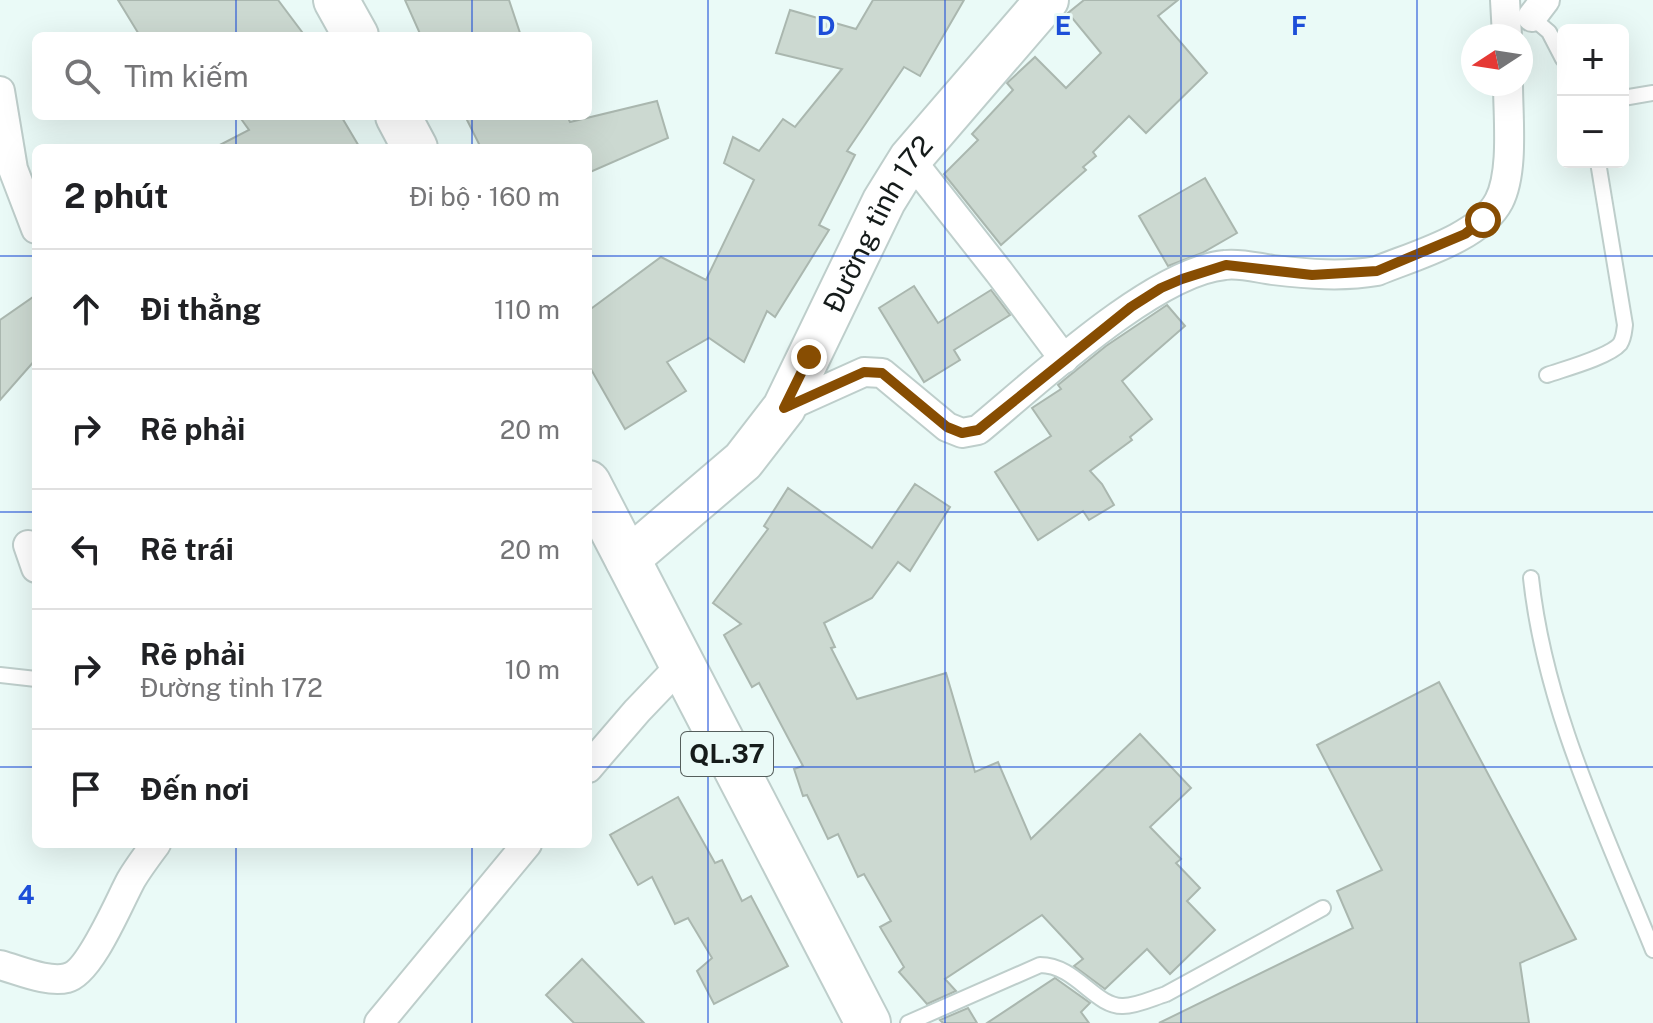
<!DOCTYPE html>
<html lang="vi">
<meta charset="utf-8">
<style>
body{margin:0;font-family:"Public Sans",sans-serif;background:#f2f2f2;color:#202124}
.controls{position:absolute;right:24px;top:24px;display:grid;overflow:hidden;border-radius:12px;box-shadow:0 8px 32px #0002}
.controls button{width:72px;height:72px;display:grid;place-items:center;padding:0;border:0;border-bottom:2px solid #e0e0e0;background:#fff;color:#202124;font:40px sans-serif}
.compass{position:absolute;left:1461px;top:24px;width:72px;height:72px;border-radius:50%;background:#fff;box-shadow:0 8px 32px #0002;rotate:258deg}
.stop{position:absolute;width:24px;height:24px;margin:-18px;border:6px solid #874d02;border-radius:50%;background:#fff}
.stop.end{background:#874d02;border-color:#fff;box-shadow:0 2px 8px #0008}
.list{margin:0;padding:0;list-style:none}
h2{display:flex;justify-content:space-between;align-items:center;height:104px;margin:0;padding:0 32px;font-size:34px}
h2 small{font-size:26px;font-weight:400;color:#757577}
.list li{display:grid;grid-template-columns:52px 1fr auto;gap:24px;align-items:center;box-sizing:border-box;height:120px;padding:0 32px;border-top:2px solid #e0e0e0}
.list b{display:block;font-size:30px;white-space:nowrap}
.list p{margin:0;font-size:26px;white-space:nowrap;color:#757577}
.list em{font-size:26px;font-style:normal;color:#757577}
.icon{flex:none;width:44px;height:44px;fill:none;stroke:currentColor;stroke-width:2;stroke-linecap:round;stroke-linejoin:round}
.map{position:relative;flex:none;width:1653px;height:1023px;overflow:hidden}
.search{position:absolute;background:#fff;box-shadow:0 8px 32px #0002;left:32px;top:32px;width:560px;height:88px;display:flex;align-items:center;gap:20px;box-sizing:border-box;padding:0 28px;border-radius:12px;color:#757577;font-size:30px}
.panel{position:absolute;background:#fff;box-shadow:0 8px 32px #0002;left:32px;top:144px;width:560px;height:704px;border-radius:12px}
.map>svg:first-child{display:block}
.building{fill:#ccd9d1;stroke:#aab7af;stroke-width:2}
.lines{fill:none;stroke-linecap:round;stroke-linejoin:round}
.lane-casing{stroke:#bececb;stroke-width:18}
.street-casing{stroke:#bececb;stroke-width:32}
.secondary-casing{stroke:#bececb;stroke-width:46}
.highway-casing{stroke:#bececb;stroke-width:48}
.lane{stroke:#fff;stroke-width:14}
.street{stroke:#fff;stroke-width:28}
.secondary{stroke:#fff;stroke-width:42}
.highway{stroke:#fff;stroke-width:44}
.route{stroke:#874d02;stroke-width:10}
.grid{fill:none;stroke:#1d4ed8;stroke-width:2;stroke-opacity:0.55}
.labels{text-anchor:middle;stroke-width:6;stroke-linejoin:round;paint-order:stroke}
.shield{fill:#eafaf7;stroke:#555e5c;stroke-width:2}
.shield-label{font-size:26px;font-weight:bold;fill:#151b1a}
.street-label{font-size:28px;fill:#151b1a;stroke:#eafaf7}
.grid-label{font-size:26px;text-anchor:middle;font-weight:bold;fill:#1d4ed8;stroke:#eafaf7;stroke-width:6;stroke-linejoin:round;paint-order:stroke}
</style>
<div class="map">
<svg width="1653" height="1023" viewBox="0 0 1653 1023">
<rect width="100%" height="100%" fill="#eafaf7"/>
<g class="building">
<polygon points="118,0 278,0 305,36 140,36"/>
<polygon points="405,0 509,0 521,36 421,36"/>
<polygon points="873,0 964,0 920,76 904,67 847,151 855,155 819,225 829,230 775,317 767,311 744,362 709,338 667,362 686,391 625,429 588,364 588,311 661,257 706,280 754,180 724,163 733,137 759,151 783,119 795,127 842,69 776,53 790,10 856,29"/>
<polygon points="1084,0 1178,0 1158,16 1207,73 1146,133 1129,116 1093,152 1096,156 1083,167 1086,170 1001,245 944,174 978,140 972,134 1013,90 1007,83 1035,57 1066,88 1101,53 1068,13"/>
<polygon points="657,101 668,138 588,173 588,148 481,148 465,116 567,116 570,122"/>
<polygon points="239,116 341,116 360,148 214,148 249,130"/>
<polygon points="1205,178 1237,233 1202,253 1168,266 1139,216"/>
<polygon points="914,286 938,323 991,290 1010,315 954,350 960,360 924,382 879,308"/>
<polygon points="36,295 36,359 0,400 0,320"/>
<polygon points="1167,305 1185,326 1122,381 1152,419 1130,437 1132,440 1090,471 1102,484 1114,505 1089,520 1083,511 1038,540 995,472 1051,436 1032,408 1061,389 1058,385 1106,346"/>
<polygon points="915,484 950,507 910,571 898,562 872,598 824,623 835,647 831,648 857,699 946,673 975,772 998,762 1031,839 1140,734 1191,788 1150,827 1181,859 1176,863 1200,888 1187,901 1215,930 1170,974 1147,949 1105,989 1074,966 1083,959 1042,915 945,979 956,991 927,1004 899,972 904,967 880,927 891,921 864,874 858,877 838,834 828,839 807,795 803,796 794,769 803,766 759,683 752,687 724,635 741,624 713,603 768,529 764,526 788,488 872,548"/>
<polygon points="1439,682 1576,939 1520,963 1529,1023 1159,1023 1353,928 1337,891 1382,870 1317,745"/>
<polygon points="678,797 715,863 722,860 742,901 751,896 788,966 714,1004 697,971 712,958 688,918 675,924 652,877 638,885 610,835"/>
<polygon points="582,959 644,1023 574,1023 546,995"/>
<polygon points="1055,978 1090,1003 1081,1012 1089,1023 987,1023"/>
<polygon points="968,1008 977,1023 943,1023 940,1020"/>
</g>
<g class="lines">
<g class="lane-casing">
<g id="lane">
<polyline points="1529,15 1549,32 1563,59"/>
<polyline points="1623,98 1653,93"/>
<path d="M 1547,375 C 1564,369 1609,357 1620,344 C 1624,338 1624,332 1625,325 L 1598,162"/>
<path d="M 1531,578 C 1545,709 1604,829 1653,950"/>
<polyline points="0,675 36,679"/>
<path d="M 908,1023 L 1040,965 C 1076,965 1095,1007 1123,1006 C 1137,1006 1153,998 1166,994 L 1323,908"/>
</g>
</g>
<g class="street-casing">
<g id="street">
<polyline points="1505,0 1507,36"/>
<polyline points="1532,17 1545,0"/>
<polyline points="0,91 13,169 36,229"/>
<polyline points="910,159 999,272 1064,359"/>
<path d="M 784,408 L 864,372 L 882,373 L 947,427 L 962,433 L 978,430 C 1034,384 1154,271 1225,265 C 1240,263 1258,268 1273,270 C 1308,274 1342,277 1377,271 C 1413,256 1480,238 1499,201 C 1514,172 1508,117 1508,84"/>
<polyline points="28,545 36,568"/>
<polyline points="588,768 637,711 681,665"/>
<path d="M 0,965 C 19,970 48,983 67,978 C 90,973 119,902 131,880 C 138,868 147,856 156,844"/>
<polyline points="379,1023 527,844"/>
</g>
</g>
<g class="secondary-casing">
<g id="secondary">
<path id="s1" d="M 627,560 L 743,461 L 784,408 L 884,201 L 910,159 L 1047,0"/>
</g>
</g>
<g class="highway-casing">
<g id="highway">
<polyline points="336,0 356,36"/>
<polyline points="398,116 415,148"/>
<polyline points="588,483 868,1023"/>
</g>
</g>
<use href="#lane" class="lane"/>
<use href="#street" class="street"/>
<use href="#secondary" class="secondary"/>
<use href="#highway" class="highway"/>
</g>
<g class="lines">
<polyline class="route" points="809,357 784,408 864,372 882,373 947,427 962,433 978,430 1131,307 1161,288 1182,279 1226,265 1312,275 1377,271 1465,234 1483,220"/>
</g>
<path class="grid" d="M 236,0 L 236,36M 472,0 L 472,36M 708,0 L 708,1023M 945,0 L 945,1023M 1181,0 L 1181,1023M 1417,0 L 1417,1023M 236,116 L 236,148M 472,116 L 472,148M 0,256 L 36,256M 588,256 L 1653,256M 0,512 L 36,512M 588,512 L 1653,512M 0,767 L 36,767M 588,767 L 1653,767M 236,844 L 236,1023M 472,844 L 472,1023"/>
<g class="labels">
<rect class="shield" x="681" y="732" width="92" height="44" rx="6"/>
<g class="shield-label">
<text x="727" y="763">QL.37</text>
</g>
<g class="street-label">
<text dy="10" stroke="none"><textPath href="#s1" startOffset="426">Đường tỉnh 172</textPath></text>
</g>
</g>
<g class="grid-label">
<text x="826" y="35">D</text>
<text x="1063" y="35">E</text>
<text x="1299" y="35">F</text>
<text x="26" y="904">4</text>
</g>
</svg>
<div class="controls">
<button>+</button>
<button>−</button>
</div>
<svg class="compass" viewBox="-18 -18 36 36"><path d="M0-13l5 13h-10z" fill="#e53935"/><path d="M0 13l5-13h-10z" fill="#757577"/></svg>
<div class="stop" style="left:1483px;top:220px"></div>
<div class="stop end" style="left:809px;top:357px"></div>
<div class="search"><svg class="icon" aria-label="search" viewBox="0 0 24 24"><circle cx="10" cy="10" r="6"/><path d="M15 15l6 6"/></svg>Tìm kiếm</div>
<section class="panel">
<h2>2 phút<small>Đi bộ · 160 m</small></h2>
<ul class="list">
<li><svg class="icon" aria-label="ahead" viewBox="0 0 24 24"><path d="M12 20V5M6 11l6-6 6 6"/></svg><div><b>Đi thẳng</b></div><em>110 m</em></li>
<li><svg class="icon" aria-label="right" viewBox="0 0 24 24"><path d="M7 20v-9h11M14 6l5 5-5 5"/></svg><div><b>Rẽ phải</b></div><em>20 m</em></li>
<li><svg class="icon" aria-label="left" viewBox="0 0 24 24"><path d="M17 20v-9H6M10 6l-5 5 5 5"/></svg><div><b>Rẽ trái</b></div><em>20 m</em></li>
<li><svg class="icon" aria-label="right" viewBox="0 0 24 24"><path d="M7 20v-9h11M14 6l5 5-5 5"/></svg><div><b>Rẽ phải</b><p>Đường tỉnh 172</p></div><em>10 m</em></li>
<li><svg class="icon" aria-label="arrive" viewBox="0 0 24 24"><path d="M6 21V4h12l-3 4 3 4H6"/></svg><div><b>Đến nơi</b></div></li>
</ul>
</section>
</div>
